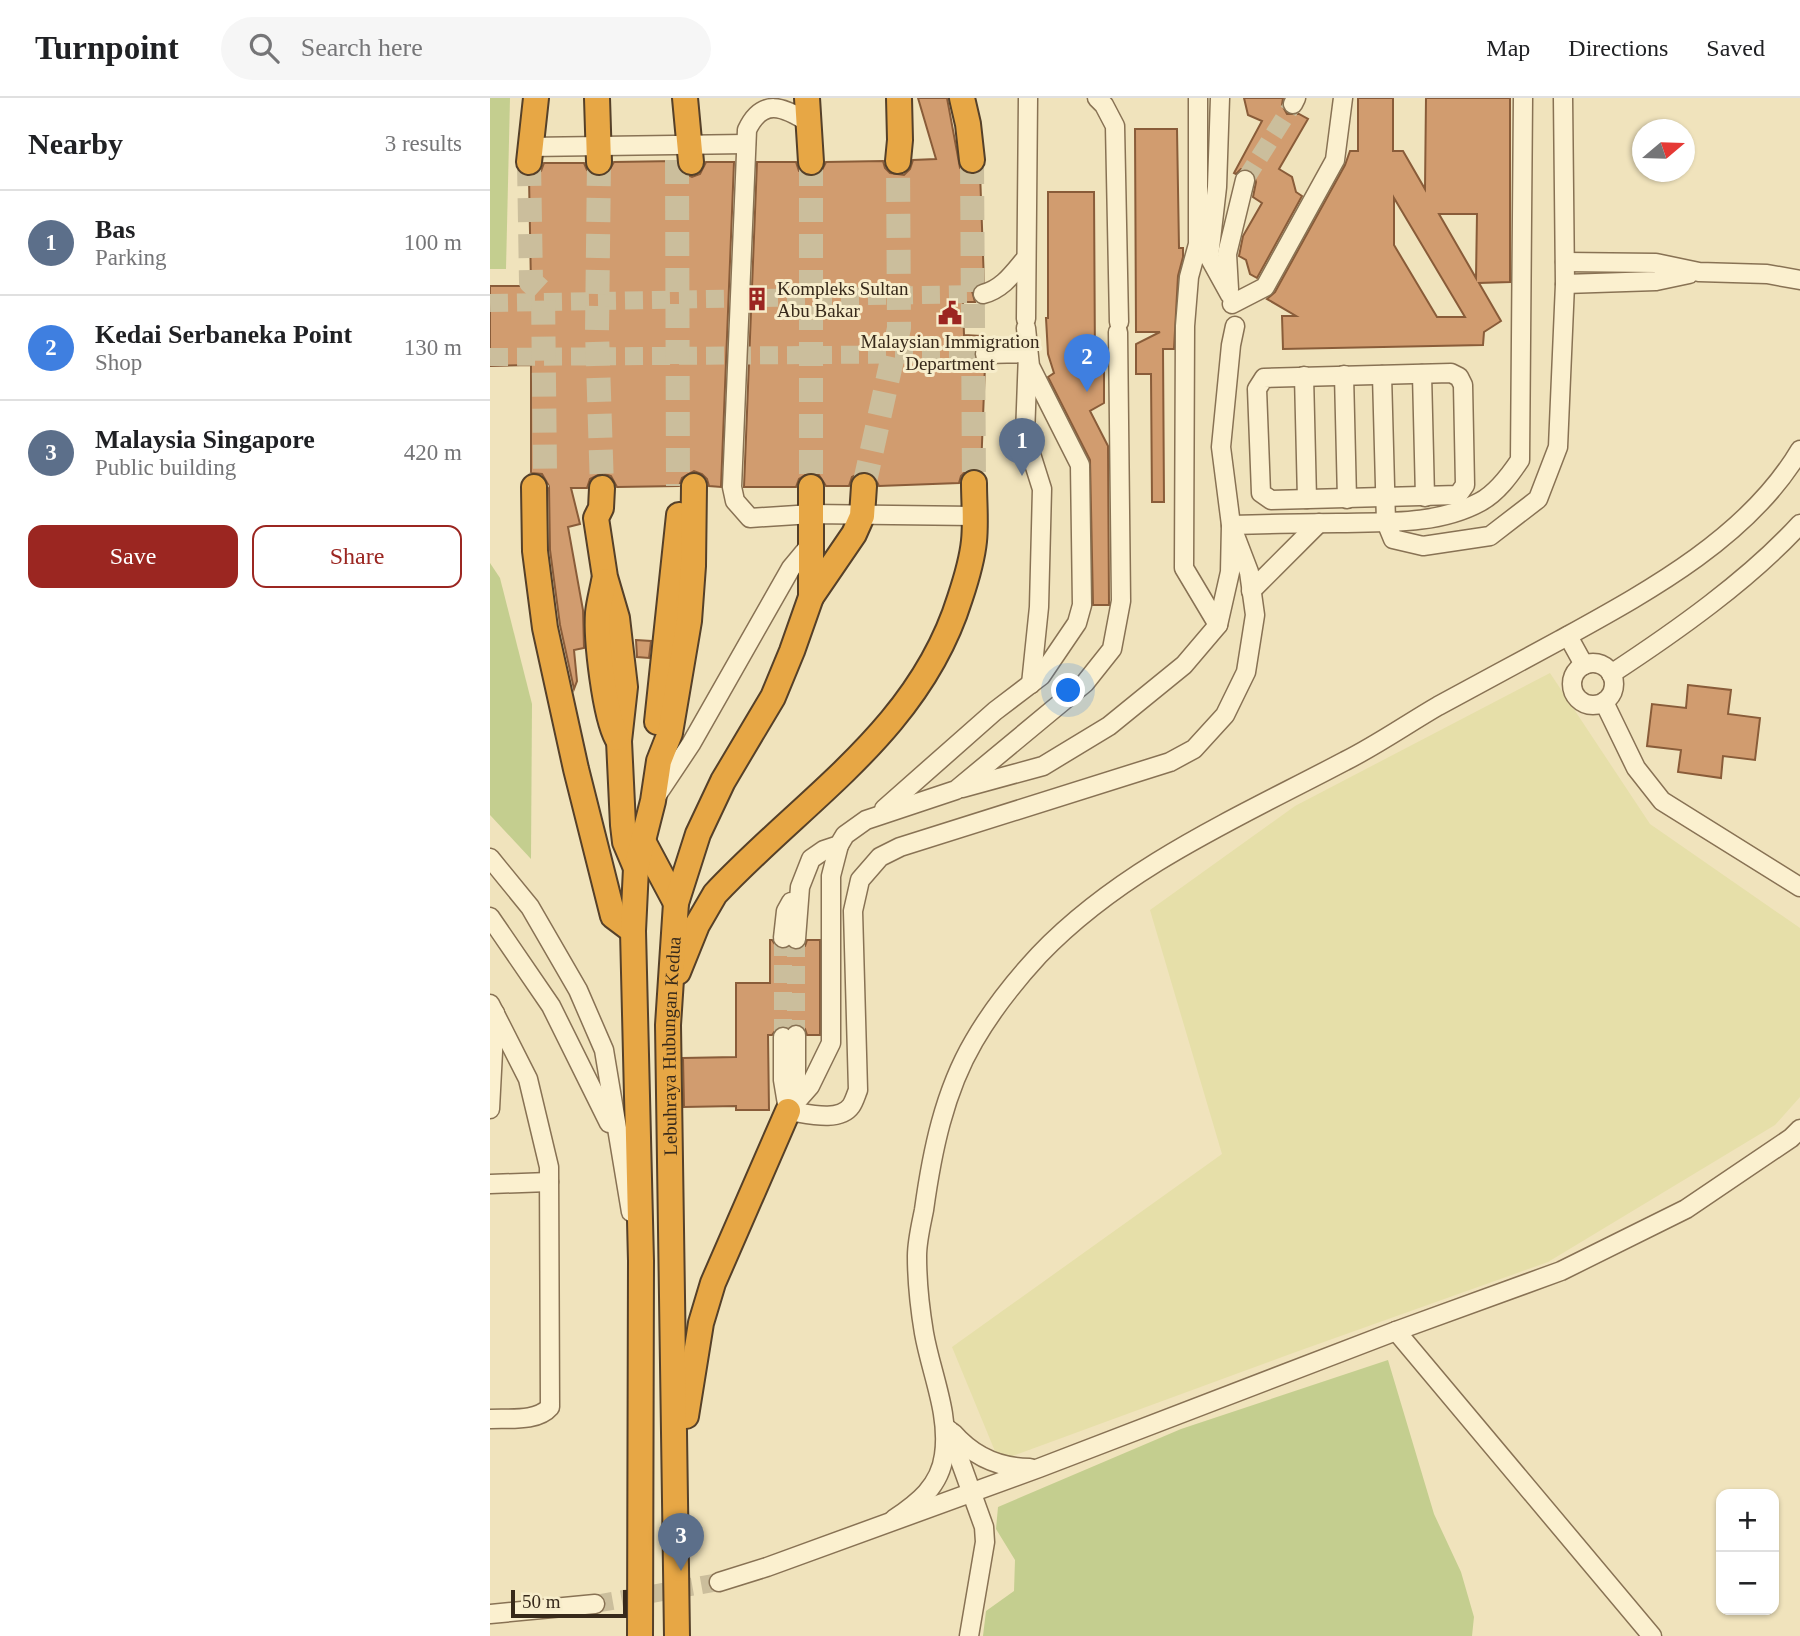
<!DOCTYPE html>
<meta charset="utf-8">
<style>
body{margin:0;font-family:Georgia,serif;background:#f6f6f6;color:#202124}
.controls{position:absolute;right:21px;bottom:21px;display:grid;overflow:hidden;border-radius:14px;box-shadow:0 2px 5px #0004}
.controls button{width:63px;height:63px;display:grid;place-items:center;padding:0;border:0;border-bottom:2px solid #e0e0e0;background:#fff;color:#202124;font:35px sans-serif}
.compass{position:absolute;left:1142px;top:21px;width:63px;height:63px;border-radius:50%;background:#fff;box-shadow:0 2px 5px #0004;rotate:71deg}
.scale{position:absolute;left:21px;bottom:18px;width:116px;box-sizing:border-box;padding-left:7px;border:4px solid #37291a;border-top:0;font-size:19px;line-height:24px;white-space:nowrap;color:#37291a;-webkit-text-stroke:5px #f7edcb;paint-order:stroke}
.you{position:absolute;left:579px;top:593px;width:24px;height:24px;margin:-18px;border:5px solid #fff;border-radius:50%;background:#1a73e8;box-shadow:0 0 0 10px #1a73e833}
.badge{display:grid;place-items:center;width:46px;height:46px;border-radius:50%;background:#9b2621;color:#fff;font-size:23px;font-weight:700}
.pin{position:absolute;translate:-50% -58px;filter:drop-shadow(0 2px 4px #0008)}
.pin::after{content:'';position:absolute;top:37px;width:24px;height:21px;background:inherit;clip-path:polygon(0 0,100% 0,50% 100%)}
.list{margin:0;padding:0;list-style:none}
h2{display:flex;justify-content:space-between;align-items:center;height:91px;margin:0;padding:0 28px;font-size:30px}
h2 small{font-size:23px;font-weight:400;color:#757577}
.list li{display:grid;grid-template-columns:46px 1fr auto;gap:21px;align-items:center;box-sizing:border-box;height:105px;padding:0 28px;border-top:2px solid #e0e0e0}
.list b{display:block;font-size:26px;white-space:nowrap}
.list p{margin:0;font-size:23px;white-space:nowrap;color:#757577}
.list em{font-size:23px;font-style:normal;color:#757577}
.actions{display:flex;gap:14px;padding:21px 28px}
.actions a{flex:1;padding:16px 0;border:2px solid #9b2621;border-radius:14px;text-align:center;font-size:24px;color:#9b2621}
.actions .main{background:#9b2621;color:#fff}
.icon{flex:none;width:38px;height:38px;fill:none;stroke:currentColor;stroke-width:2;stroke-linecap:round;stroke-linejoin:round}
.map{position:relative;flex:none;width:1310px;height:1538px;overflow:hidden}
header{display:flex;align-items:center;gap:42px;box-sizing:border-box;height:98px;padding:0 35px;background:#fff;border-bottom:2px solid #e0e0e0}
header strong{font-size:33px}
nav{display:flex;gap:38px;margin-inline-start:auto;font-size:24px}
.search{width:490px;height:63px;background:#f6f6f6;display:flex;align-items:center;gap:18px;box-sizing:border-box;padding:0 24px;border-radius:38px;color:#757577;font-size:26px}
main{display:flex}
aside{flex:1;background:#fff}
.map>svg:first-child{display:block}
.farmland{fill:#e6dfa9}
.green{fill:#c4ce8f}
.building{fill:#d19c6f;stroke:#895c39;stroke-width:2;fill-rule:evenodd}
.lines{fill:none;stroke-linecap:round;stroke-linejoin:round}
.minor-tunnel{stroke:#cbbe9c;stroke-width:18;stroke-dasharray:18 9;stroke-linecap:butt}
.highway-tunnel{stroke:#cbbe9c;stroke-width:24;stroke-dasharray:24 12;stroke-linecap:butt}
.minor-casing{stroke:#887254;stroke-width:21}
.highway-casing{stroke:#554029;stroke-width:28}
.minor{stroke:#fbf0cf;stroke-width:18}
.highway{stroke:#e7a745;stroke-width:24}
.labels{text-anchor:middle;stroke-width:6;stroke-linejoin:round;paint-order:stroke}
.poi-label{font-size:19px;fill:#37291a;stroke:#f7edcb;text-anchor:start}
.street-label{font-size:19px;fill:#37291a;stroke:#f7edcb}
</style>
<header>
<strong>Turnpoint</strong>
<div class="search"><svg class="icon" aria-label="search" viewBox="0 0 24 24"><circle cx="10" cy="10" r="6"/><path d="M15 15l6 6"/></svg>Search here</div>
<nav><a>Map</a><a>Directions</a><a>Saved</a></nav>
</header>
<main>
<aside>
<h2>Nearby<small>3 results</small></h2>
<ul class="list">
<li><span class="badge" style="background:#5c6f8a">1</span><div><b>Bas</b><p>Parking</p></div><em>100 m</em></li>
<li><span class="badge" style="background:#3f7fe0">2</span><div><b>Kedai Serbaneka Point</b><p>Shop</p></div><em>130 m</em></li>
<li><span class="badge" style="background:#5c6f8a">3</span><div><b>Malaysia Singapore</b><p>Public building</p></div><em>420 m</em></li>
</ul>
<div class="actions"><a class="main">Save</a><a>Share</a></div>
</aside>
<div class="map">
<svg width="1310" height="1538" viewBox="0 0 1310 1538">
<rect width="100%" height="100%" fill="#f0e3bc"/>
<polygon class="farmland" points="1060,575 1160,726 1310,830 1310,999 1285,1027 1058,1164 803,1255 509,1363 462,1249 732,1056 660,812 805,708"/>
<g class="green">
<polygon points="0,0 20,0 16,171 0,171"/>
<polygon points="0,465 10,480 42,606 41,761 0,717"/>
<polygon points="898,1262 944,1416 971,1474 984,1519 982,1538 493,1538 496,1513 524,1493 525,1462 506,1431 508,1409 691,1331"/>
</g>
<g class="building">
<polygon points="428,0 457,0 470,70 477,76 490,74 494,184 485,188 482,193 485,204 473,204 474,237 491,238 493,245 485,250 484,256 486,262 495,267 491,372 483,370 476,373 471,378 469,385 389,388 383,376 374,373 362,379 359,388 336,388 329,377 320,374 309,381 306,389 254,389 267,64 306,64 309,73 321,79 330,76 336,64 393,63 395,70 400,75 414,77 420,71 423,62 446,61"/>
<polygon points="754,0 793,0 792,7 797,16 809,16 818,21 789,71 802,79 806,94 812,98 767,180 760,176 756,162 749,158 753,138 772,105 763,99 766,84 763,74 757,71 751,71 746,76 744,75 772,23 758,17"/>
<path d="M 868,0 L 903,0 L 903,53 L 913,53 L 935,91 L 936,0 L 1020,0 L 1020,184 L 989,185 L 1011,223 L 994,234 L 993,247 L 793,251 L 792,218 L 806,218 L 777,201 L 785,194 L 855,67 L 860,53 L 868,53 ZM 904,100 L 975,219 L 947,219 L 904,147 ZM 949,116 L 987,116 L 986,180 Z"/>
<polygon points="645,31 687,31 689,150 693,150 693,159 688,178 684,251 673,251 674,404 662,404 661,276 646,276 646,246 670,234 646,234"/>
<polygon points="186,63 189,73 202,79 210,76 216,64 244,64 231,389 219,388 217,381 212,376 204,373 192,380 189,388 127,389 121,378 112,375 100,381 97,390 81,390 90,426 78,429 93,512 94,550 84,552 87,583 84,591 70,527 60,452 59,388 52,376 41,375 41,267 0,268 0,188 41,188 39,79 51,73 54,65 94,65 97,72 109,79 117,76 124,64"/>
<polygon points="558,94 604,94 605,267 614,263 614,305 600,313 618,348 619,507 603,507 600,362 558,279 564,275 558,256 556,220 558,220"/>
<polygon points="146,542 161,543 159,560 147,559"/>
<polygon points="1198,587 1241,592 1238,616 1270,620 1265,662 1233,658 1231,680 1188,674 1191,652 1157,648 1162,606 1196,610"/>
<polygon points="280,842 282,842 287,849 306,852 315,848 317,842 330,842 330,937 317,937 315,931 307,926 298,929 288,929 282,937 278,937 279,1012 246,1012 246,1008 194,1009 193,960 246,959 246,885 280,885"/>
</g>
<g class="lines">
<g class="minor-tunnel">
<polyline points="755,82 803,6"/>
<polyline points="0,205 493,196"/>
<polyline points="0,259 495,256"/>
<polyline points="306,841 306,937"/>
<polyline points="293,939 293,840"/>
<polyline points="105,1506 229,1484"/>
</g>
<g class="highway-tunnel">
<polyline points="187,62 188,388"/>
<polyline points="482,62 484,385"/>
<polyline points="39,64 41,184 53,195 55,373 44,389"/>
<polyline points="109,64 107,234 112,390"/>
<polyline points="321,64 321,389"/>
<polyline points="374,388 409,230 408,63"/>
</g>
<g class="minor-casing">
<g id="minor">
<polyline points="607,0 614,7 625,28 629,224"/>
<polyline points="708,0 708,146 699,179 695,228 694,470 728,527"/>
<polyline points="730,0 727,89 719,159 740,197"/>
<polyline points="803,6 806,0"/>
<path d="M 319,25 C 293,8 272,0 257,32 L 242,389 L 245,403 L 260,420 L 322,416 L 484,418"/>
<polyline points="39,49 256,46"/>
<polyline points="1075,164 1166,165 1209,174 1277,176 1310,182"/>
<polyline points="1075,186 1166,183 1199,176"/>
<polyline points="739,191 737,156 755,82"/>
<path d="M 493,196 C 513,191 524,174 536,160"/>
<polyline points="742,206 775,189 845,62 853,0"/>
<polyline points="536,221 538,0"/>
<polyline points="495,256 538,255 535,337 552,391 549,509 541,586"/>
<polygon points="961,275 969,279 973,287 975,387 968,397 781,402 771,395 767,291 774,280"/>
<polyline points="932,276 935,399"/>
<polyline points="854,277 857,401"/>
<polyline points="892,277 896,424 903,441 933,448 1000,438 1048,401 1068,349 1075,186 1073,0"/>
<polyline points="814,278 817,401"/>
<polyline points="761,493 829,425"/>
<polyline points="1078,538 1094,567"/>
<circle cx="1103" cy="586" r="21"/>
<path d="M 1121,576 C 1185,534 1259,482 1310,426"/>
<polyline points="1114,604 1146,670 1172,703 1310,789"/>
<polyline points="472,690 553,668 619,628 694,567 728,527 740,474 741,427 731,349 741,247 745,228"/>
<polyline points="167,697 201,646 301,470 321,446"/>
<polyline points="394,711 505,613 551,578 587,525 592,507 590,367 540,268 536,230"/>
<polyline points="0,760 40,809 88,892 114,952 141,1114"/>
<polyline points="0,819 61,908 119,1025"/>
<polyline points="293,840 296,813 301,804"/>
<polyline points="306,841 310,789 321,761 334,752 349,747 355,737 376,722 466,692 595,585 622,551 631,503 628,234"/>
<path d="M 0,906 L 38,981 L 59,1069 L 60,1309 C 47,1324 19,1320 0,1321"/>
<polyline points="293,939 293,982 297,1006"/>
<polyline points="299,1010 306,981 306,937"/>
<polyline points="0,1011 5,915"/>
<path d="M 298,1013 C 315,1015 349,1025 361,1008 C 364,1004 366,997 368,992 L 363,813 L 370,782 L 390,759 L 410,749 L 680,664 L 704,651 L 735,617 L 756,574 L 765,517 L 759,474 L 741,427 C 776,426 812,425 848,425 C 895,424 948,427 990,404 C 1007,395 1020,377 1030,362 L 1033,0"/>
<polyline points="298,1013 320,988 341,945 341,778 349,747"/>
<polyline points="0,1086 59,1084"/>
<polyline points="906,1233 1162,1538"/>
<polyline points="459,1332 494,1429 495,1444 479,1538"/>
<path d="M 463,1335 C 483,1358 509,1370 540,1370"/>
<path d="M 404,1421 C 428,1405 450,1388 454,1357 C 460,1316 441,1275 434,1235 C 430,1211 427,1183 427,1158 C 427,1143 431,1127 434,1112 C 442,1054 454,994 484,943 C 502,912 525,883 549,857 C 633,769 749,719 855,663 C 887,647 917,626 948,608 C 988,586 1030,564 1070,542 C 1157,494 1258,440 1310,352"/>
<polyline points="229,1484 277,1469 549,1370 906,1233 1071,1173 1196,1111 1301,1040 1310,1031"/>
<polyline points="0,1516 105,1506"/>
</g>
</g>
<g class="highway-casing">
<g id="highway">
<polyline points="107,0 109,64"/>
<polyline points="195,0 201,64"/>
<polyline points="317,0 321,64"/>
<polyline points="472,0 478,26 482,62"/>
<polyline points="408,63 410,42 409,0"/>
<polyline points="39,64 46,0"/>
<polyline points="44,389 45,453 55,530 86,671 123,818 143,833"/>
<polyline points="112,390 111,410 106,420 115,479 127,520 135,589 129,643 133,727 135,744 146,770"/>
<path d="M 114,483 C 112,494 109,505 108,515 C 106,542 115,618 127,640"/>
<polyline points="321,499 364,436 372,418 374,388"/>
<polyline points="167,624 189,417"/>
<polyline points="154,745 186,805"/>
<path d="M 188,874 L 207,827 L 225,796 C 315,700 429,632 470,500 C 476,482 482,463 484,443 C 486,424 484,404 484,385"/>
<polyline points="196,1318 211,1225 223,1185 298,1013"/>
<polyline points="150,1538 151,1163 143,833 146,770 163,703 169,663 180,635 199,523 203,468 204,388"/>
<path id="s1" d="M 187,1538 L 178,927 L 186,805 L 208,736 L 233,683 L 283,599 L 302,553 L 321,499 L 321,389"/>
</g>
</g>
<use href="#minor" class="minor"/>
<use href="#highway" class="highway"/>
</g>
<defs>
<g id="building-bare" transform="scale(1.89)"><path d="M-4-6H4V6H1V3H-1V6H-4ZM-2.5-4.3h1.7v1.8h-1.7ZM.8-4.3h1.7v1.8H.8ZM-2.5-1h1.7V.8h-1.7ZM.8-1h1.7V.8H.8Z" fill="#9b2621" stroke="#f7edcb" stroke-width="2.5" paint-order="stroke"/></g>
<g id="civic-bare" transform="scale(1.89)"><path d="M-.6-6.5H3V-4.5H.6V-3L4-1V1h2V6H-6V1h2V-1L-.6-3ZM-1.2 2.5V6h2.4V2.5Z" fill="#9b2621" stroke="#f7edcb" stroke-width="2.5" paint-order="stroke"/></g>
</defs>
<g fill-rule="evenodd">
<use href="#building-bare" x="267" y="201"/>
<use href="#civic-bare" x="460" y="215"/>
</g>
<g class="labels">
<g class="poi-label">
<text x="287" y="197">Kompleks Sultan<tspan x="287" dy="22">Abu Bakar</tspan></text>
<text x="460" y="250" text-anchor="middle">Malaysian Immigration<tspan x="460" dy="22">Department</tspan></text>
</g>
<g class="street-label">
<text dy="7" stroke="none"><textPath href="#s1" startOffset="590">Lebuhraya Hubungan Kedua</textPath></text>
</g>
</g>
</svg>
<div class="controls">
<button>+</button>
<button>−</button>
</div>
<svg class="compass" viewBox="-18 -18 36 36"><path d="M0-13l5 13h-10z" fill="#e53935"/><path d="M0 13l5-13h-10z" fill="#757577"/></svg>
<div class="scale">50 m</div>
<div class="you"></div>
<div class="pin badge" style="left:532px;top:378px;background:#5c6f8a">1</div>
<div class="pin badge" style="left:597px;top:294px;background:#3f7fe0">2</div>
<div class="pin badge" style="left:191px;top:1473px;background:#5c6f8a">3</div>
</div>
</main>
